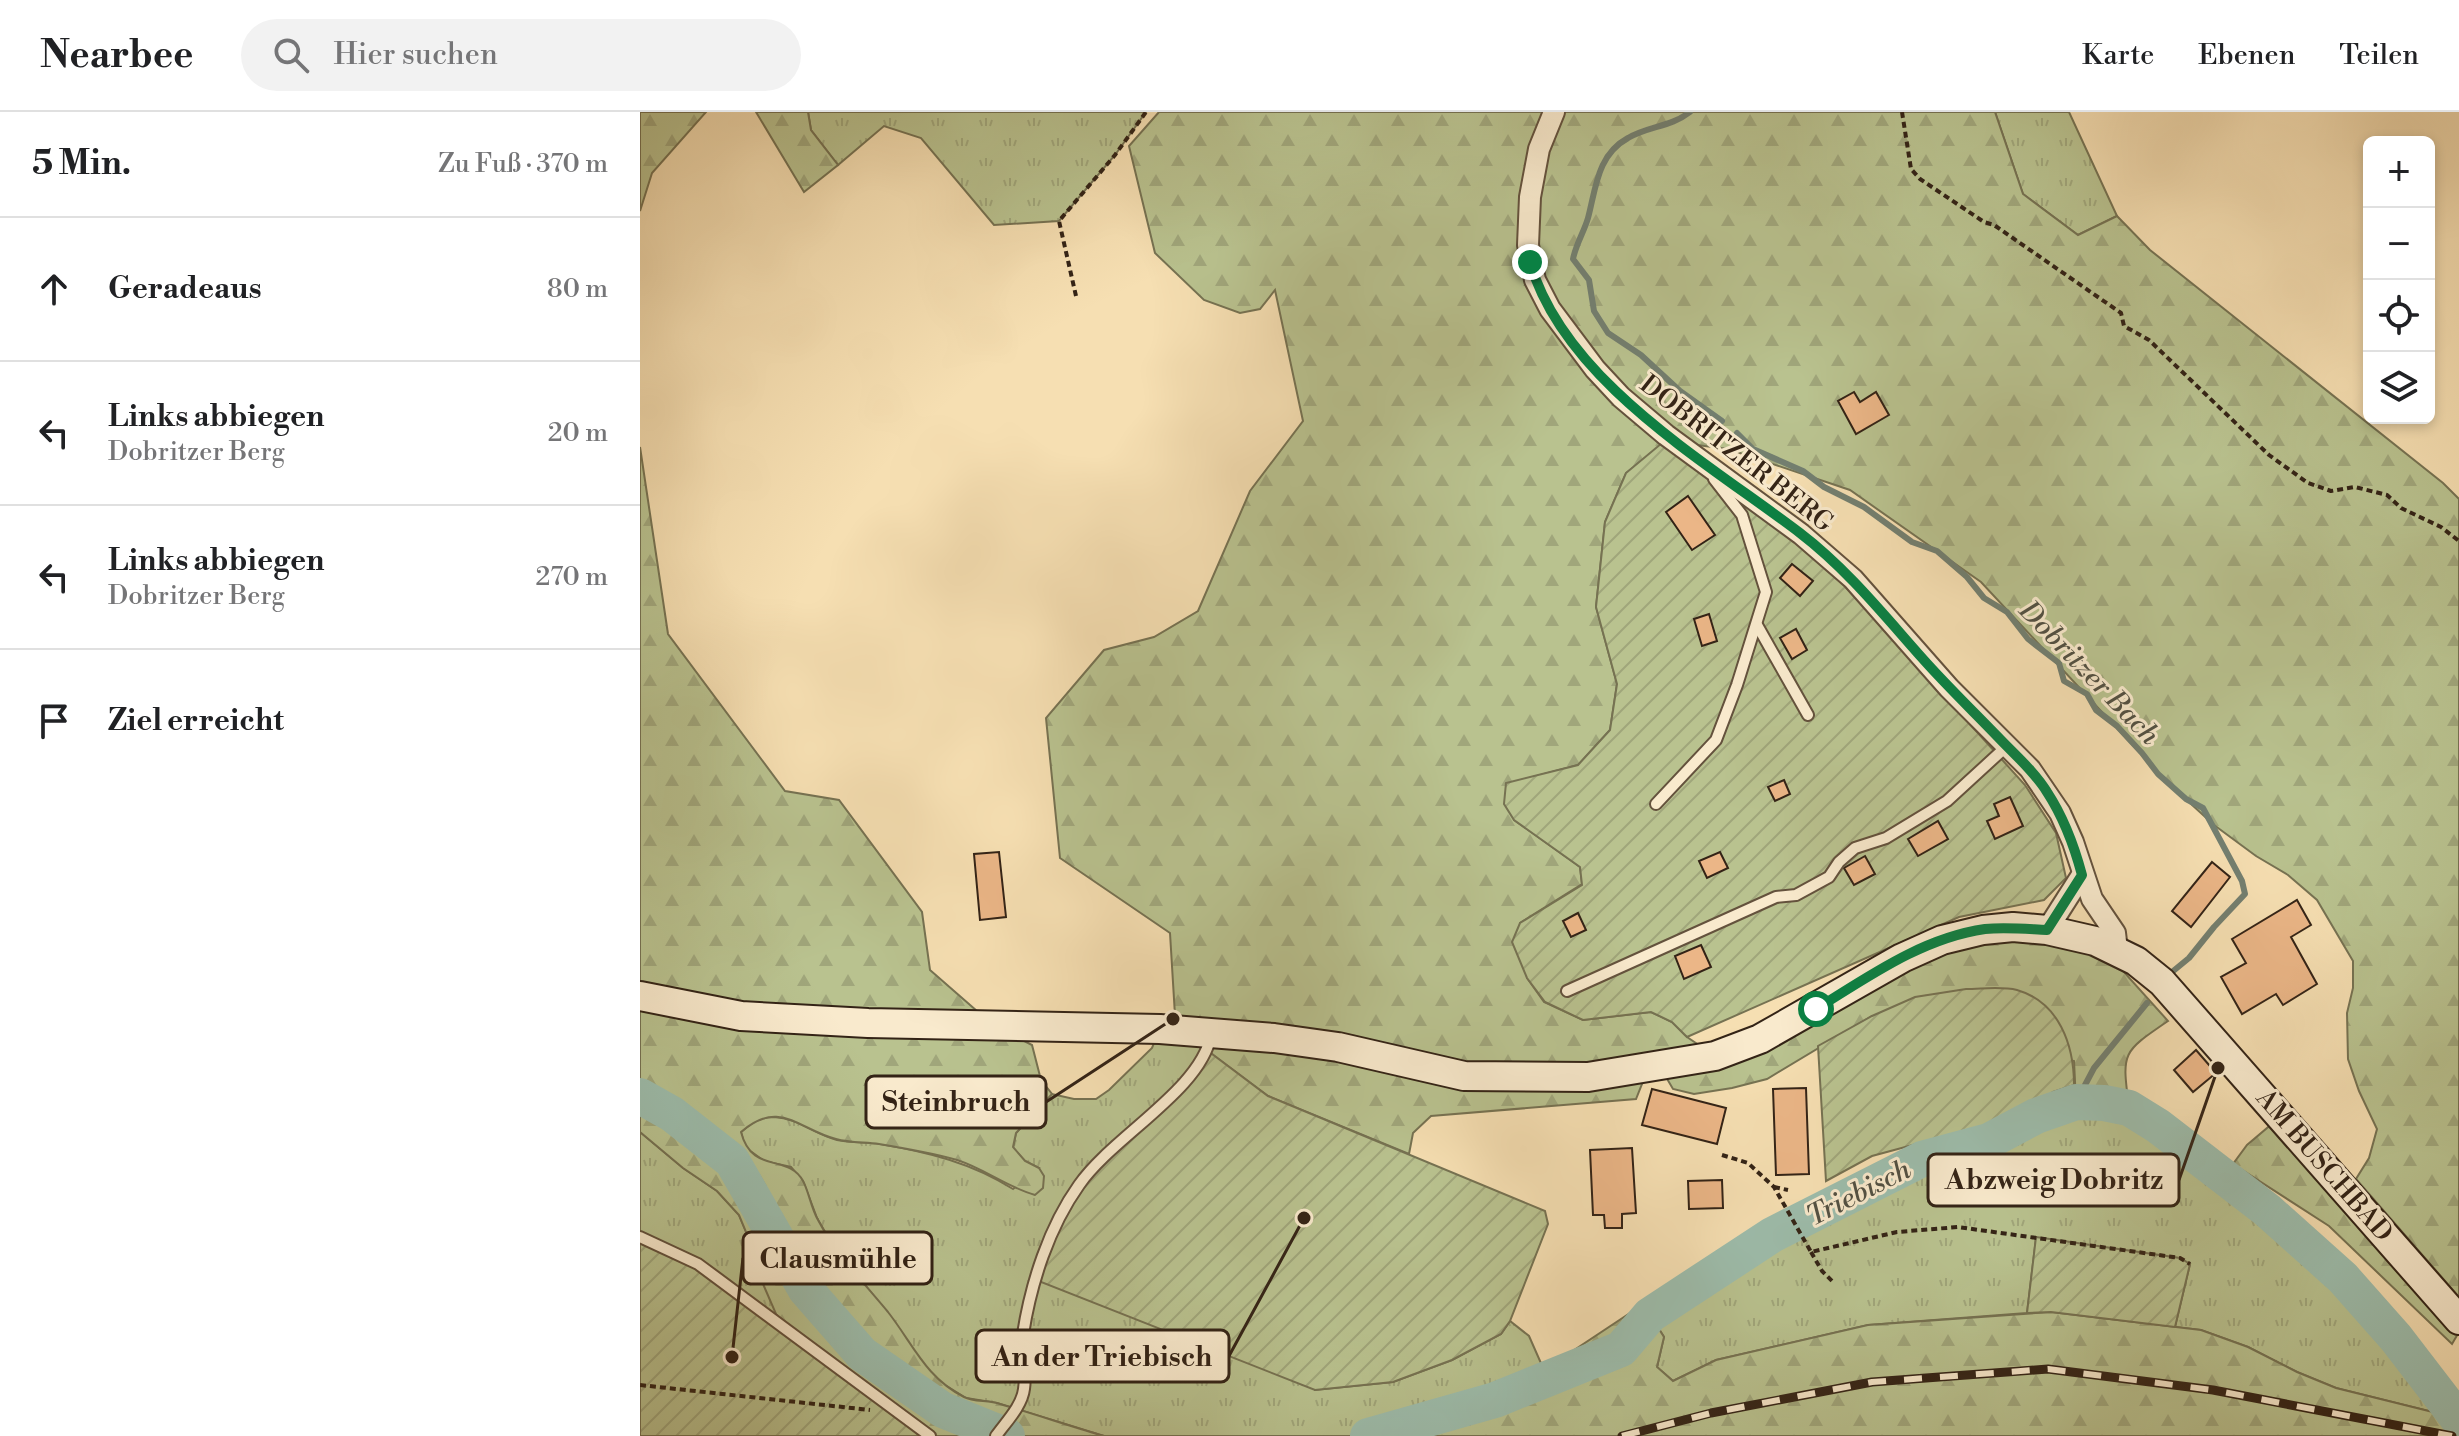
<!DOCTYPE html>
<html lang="de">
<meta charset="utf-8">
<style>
body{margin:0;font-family:"Libre Bodoni",serif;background:#f2f2f2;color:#202124}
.controls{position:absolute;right:24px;top:24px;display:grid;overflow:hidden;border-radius:12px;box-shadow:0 4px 12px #0003}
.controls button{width:72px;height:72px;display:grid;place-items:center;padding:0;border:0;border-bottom:2px solid #e0e0e0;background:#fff;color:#202124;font:40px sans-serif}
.stop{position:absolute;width:24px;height:24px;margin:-18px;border:6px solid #0b8043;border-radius:50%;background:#fff}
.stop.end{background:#0b8043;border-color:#fff;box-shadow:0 2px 8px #0008}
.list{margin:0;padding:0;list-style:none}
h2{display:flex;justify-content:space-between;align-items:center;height:104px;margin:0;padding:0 32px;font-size:34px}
h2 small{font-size:26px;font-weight:400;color:#757577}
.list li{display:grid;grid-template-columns:52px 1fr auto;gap:24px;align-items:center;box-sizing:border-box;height:144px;padding:0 32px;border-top:2px solid #e0e0e0}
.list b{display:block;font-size:30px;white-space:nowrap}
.list p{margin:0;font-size:26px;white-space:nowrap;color:#757577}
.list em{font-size:26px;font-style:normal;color:#757577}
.icon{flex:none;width:44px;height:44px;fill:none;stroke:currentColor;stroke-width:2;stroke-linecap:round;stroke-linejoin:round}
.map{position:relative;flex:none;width:1819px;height:1324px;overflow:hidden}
header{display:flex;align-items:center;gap:48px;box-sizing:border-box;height:112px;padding:0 40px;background:#fff;border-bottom:2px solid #e0e0e0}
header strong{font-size:38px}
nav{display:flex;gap:44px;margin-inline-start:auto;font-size:28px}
.search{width:560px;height:72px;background:#f2f2f2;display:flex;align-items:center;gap:20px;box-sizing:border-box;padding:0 28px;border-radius:44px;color:#757577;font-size:30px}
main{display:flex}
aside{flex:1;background:#fff}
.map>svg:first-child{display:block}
.grass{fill:url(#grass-tufts);stroke:#767252;stroke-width:2}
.forest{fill:url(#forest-firs);stroke:#767252;stroke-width:2}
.garden{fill:url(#garden-furrows);stroke:#767252;stroke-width:2}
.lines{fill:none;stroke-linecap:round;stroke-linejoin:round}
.stream{stroke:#737f70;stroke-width:6}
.river{stroke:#9dbdac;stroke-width:36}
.building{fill:#ebb687;stroke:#332316;stroke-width:2}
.lane-casing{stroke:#64523d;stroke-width:14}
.street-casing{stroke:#64523d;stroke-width:24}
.secondary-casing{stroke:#332316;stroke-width:32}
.path{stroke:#332316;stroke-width:4;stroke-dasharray:6 4;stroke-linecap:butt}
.lane{stroke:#f9eacd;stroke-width:10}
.street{stroke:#f9eacd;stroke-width:20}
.secondary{stroke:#f9eacd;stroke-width:28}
.rail-casing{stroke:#332316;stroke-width:9}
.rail{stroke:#f9eacd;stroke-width:6;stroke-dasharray:18;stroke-linecap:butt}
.route{stroke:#0b8043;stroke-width:10}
.labels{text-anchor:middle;stroke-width:6;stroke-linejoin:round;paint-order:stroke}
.street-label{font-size:26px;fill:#332316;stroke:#f9eacd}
.water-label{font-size:28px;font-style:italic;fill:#535143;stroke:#f9eacd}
.leader{fill:none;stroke:#332316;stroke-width:3}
.callout-dot{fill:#332316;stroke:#f9eacd;stroke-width:3}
.callout{fill:#f9eacd;stroke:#332316;stroke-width:3}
.callout-label{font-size:28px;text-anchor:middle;font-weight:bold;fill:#332316}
</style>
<header>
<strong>Nearbee</strong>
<div class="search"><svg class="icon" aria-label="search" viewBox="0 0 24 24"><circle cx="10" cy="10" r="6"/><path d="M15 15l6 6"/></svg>Hier suchen</div>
<nav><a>Karte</a><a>Ebenen</a><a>Teilen</a></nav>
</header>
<main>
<aside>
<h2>5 Min.<small>Zu Fuß · 370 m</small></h2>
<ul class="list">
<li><svg class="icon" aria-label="ahead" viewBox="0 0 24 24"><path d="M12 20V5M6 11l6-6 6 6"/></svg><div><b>Geradeaus</b></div><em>80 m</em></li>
<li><svg class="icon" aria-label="left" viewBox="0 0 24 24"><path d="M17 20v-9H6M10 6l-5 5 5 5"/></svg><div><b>Links abbiegen</b><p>Dobritzer Berg</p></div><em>20 m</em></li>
<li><svg class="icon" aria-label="left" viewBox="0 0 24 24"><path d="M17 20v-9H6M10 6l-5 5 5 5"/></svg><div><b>Links abbiegen</b><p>Dobritzer Berg</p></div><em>270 m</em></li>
<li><svg class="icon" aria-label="arrive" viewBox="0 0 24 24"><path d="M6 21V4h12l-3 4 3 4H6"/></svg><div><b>Ziel erreicht</b></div></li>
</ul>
</aside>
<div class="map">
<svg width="1819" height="1324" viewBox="0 0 1819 1324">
<defs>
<pattern id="grass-tufts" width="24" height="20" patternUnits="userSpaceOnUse" patternTransform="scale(2)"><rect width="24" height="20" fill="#b9c28f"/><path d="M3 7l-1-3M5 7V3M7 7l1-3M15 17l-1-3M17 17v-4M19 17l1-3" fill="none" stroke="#a0a67b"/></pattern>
<pattern id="forest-firs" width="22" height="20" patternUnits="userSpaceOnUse" patternTransform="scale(2)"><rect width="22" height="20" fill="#b9c28f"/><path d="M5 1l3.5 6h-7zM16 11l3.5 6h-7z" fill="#a0a67b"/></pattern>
<pattern id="garden-furrows" width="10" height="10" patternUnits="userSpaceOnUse" patternTransform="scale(2)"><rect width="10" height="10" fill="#b9c28f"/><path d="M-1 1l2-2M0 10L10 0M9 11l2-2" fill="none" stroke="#a0a67b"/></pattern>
</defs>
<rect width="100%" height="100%" fill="#f6dfb2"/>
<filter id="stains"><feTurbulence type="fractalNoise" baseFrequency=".0025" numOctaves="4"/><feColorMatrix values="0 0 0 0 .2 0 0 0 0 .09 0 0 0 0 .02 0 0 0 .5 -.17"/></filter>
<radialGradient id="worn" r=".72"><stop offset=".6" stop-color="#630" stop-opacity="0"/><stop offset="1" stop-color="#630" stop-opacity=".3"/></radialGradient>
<g class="grass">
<polygon points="168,0 506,0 475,43 419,109 354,113 281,26 244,14 198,53 171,18"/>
<polygon points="1355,0 1429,0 1477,104 1438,123 1383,82"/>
<path d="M 520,917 L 571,922 L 675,1278 L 753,1270 L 812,1248 L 861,1222 L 870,1209 L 889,1224 L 904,1258 L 839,1288 L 712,1324 L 464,1324 L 357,1291 L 326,1286 L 297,1268 L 282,1251 L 254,1209 L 192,1132 L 177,1106 L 163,1069 L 151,1055 L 124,1049 L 105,1035 L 101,1020 C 112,1011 119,1005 134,1005 C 158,1006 174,1022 197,1028 C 211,1031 226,1030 240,1032 C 288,1040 332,1051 373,1077 L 399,1056 L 385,1049 L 373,1036 L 376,1021 L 409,984 L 412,982 L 434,987 L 456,987 L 469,978 L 512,936 Z"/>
<polygon points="1436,990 1464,991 1489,996 1518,1014 1627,1098 1703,1166 1756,1226 1817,1306 1696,1276 1657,1260 1608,1235 1561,1218 1535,1215 1550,1152 1396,1126 1387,1201 1228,1213 1076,1248 1033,1269 1017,1255 1024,1225 1010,1203 1132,1123 1282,1047 1349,1029 1396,1004"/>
<polygon points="0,1020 43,1056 77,1079 99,1103 149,1220 0,1125"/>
</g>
<g class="forest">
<polygon points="0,0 66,0 12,61 0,99"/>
<polygon points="116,0 168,0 171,18 198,53 164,80"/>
<polygon points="519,0 1355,0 1383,82 1438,123 1477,104 1510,138 1803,371 1819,387 1819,1185 1716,1067 1729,1046 1737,1017 1719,979 1708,947 1707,901 1713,876 1713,849 1677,788 1648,763 1616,744 1574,713 1527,670 1341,470 1210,378 1088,337 1026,329 986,361 965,410 956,495 977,572 970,618 938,653 866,672 874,708 940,755 942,772 880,811 887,866 904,890 943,908 1011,900 1032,910 1047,925 1075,944 1008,957 996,987 791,1004 773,1021 769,1042 628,984 568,939 571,922 536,920 530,821 420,746 406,606 464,538 514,525 558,499 610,379 663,309 635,178 620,197 600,201 564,188 515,141 489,34"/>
<path d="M 0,335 L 28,522 L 145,679 L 199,688 L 282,800 L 290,858 L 353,913 L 392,933 L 401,968 L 412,982 L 376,1021 L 373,1035 L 385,1049 L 399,1056 L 404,1064 L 403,1076 L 395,1083 C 367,1075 345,1057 317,1048 C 292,1041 264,1036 239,1032 C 225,1030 210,1031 196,1027 C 159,1018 140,986 101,1020 C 112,1063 148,1041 163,1069 C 169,1080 171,1096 178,1108 C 196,1142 224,1171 248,1200 C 273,1232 286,1266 324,1285 C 334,1290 348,1288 360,1292 C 395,1302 429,1314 464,1324 L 290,1324 L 149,1220 L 136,1202 L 120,1165 L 111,1132 L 99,1103 L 77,1079 L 43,1056 L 0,1020 Z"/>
<path d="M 1340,829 L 1415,830 L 1475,850 L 1528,909 C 1481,941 1482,940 1489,996 L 1464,991 L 1436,990 L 1434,949 L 1232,904 L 1127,967 L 1092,976 L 1054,982 L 1033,977 L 1023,960 L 1272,851 Z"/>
<polygon points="1633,1011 1819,1220 1812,1232 1689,1114 1593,1052 1607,1033"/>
<polygon points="993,1199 1010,1203 1024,1225 1017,1255 1033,1269 1076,1248 1228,1213 1411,1200 1561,1218 1608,1235 1657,1260 1696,1276 1817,1306 1819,1324 712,1324 839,1288 904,1258"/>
</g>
<g class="garden">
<polygon points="1022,331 1154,428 1202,471 1385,673 1416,721 1426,766 1404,788 1319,805 1047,925 1032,910 1011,900 943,908 905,890 887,866 872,830 880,811 942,773 940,755 874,708 864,692 866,671 938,653 970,618 977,572 956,495 965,410 986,361"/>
<path d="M 1326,877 C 1342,877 1361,874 1377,878 C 1419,890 1434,933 1434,973 L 1413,980 L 1396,992 L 1347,1013 L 1232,1044 L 1186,1069 L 1178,934 L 1232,904 L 1275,885 Z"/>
<polygon points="568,939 628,984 905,1099 908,1112 870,1209 861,1222 812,1248 753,1270 675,1278 396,1168 440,1071 543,971"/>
<polygon points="0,1125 58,1152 290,1324 0,1324"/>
<polygon points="1396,1125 1540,1146 1550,1152 1535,1215 1411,1200 1387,1201"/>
</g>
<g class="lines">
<g class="stream">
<path d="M 1050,0 C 1031,15 1008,14 988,26 C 957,43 956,76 948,106 C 944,120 936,132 933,147 L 949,168 L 954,199 L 968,221 L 1001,243 L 1040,279 L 1082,309"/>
<polyline points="1097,321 1113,337 1163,359 1184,375 1224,395 1272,430 1297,439 1327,465 1344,486 1367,500 1388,527 1419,551 1424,569 1447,582 1456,598 1477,614 1502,641 1518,662 1546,687 1563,696 1602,769 1605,782 1574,815 1549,846 1532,860"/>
<polyline points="1436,990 1454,956 1507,891"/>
</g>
<g class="river">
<polyline points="0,984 32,1002 92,1049 166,1178 222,1242 303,1298 367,1324"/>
<polyline points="728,1324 855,1288 981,1237 1010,1203 1132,1123 1282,1047 1349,1029 1396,1004 1436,990 1464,991 1489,996 1518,1014 1627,1098 1703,1166 1756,1226 1819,1308"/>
</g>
</g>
<g class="building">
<polygon points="1214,280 1220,290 1236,280 1249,303 1216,322 1198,289"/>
<polygon points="1048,384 1075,423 1052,438 1026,400"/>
<polygon points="1152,452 1173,469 1160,484 1140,466"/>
<polygon points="1069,502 1077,529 1062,534 1054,507"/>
<polygon points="1156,517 1167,538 1152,547 1140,526"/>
<polygon points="1144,668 1150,682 1135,689 1128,675"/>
<polygon points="1370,685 1383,714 1355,727 1347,709 1359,704 1354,692"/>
<polygon points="1298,709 1308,727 1278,744 1268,727"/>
<polygon points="359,740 366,805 340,808 334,742"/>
<polygon points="1080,740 1088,756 1067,766 1059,749"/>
<polygon points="1225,744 1235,762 1214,773 1204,756"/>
<polygon points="1572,750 1590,765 1551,815 1532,799"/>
<polygon points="1657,788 1671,813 1651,825 1677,872 1643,893 1636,882 1602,902 1581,865 1606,851 1592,827"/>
<polygon points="938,801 946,818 931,825 923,809"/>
<polygon points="1061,833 1071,855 1044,867 1035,844"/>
<polygon points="1556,938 1576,961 1553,980 1534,958"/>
<polygon points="1166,976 1169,1062 1136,1063 1133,977"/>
<polygon points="1012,977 1086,996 1077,1032 1002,1013"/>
<polygon points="992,1036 996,1101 982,1102 982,1116 965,1116 964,1103 953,1103 950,1038"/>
<polygon points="1082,1068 1083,1096 1049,1097 1048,1069"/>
</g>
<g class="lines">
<g class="lane-casing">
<g id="lane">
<polyline points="1117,513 1168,603"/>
<polyline points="1016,692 1076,628 1097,573 1126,480 1102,403 1074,367"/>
<polyline points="927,879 1136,785 1156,783 1189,765 1199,750 1215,736 1246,726 1307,689 1367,634"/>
<polyline points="0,1125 58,1152 290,1324"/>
<path d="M 356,1324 C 366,1310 382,1294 384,1277 C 387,1259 380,1240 383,1222 C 391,1171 409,1115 439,1073 C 472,1025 561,978 571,923"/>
</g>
</g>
<g class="street-casing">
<g id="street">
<polyline points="914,0 899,37 890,85 888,133 895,168 910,197 955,257 981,285 1026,323 1161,422 1213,467 1309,576 1390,657 1420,701 1433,730 1452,787 1475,821 1477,838"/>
<polyline points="1407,818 1442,763"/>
</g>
</g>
<g class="secondary-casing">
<polyline id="secondary" points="0,884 101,904 228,911 520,917 634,926 698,935 824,964 948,965 1075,944 1120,927 1262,846 1302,828 1343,818 1373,815 1407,818 1455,829 1496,849 1522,870 1819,1208"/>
</g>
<g class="path">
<polyline points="1262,0 1271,57 1280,67 1344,110 1354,113 1481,201 1484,214 1509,228 1629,343 1668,371 1691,379 1715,375 1747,383 1761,396 1801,415 1819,429"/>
<polyline points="436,184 419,109 475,43 506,0"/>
<polyline points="1082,1043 1108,1051 1134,1075 1171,1140 1257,1120 1318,1115 1540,1146 1550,1152"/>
<polyline points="1134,1075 1148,1078"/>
<polyline points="1171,1140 1182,1159 1193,1170"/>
<polyline points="0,1273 230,1298"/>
</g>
<use href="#lane" class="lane"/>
<use href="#street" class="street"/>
<use href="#secondary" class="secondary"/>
<g class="rail-casing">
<polyline id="rail" points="982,1324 1071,1301 1232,1270 1408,1257 1573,1278 1812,1324"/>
</g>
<use href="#rail" class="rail"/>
</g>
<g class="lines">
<path class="route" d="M 890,150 C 924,269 1067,350 1160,421 C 1207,457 1243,502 1283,547 C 1307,574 1333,599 1358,625 C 1375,643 1394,659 1407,680 C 1424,706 1434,733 1442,763 L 1407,818 C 1386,817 1366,815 1345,817 C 1282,826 1228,865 1176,897"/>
</g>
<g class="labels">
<g class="street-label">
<text transform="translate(1097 341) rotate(38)" y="9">DOBRITZER BERG</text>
<text transform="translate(1685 1053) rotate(49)" y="9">AM BUSCHBAD</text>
</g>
<g class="water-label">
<text transform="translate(1450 560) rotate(46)" y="10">Dobritzer Bach</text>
<text transform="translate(1218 1080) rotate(-27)" y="10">Triebisch</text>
</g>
</g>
<path class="leader" d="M533 907L406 990M1578 956L1539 1068M92 1245L103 1146M664 1106L589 1244"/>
<g class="callout-dot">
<circle cx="533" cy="907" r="8"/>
<circle cx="1578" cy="956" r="8"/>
<circle cx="92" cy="1245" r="8"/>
<circle cx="664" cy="1106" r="8"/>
</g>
<g class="callout">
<rect x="226" y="964" width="180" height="52" rx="8"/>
<rect x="1288" y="1042" width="251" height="52" rx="8"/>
<rect x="103" y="1120" width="189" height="52" rx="8"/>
<rect x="336" y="1218" width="253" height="52" rx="8"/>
</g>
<g class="callout-label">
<text x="316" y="999">Steinbruch</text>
<text x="1414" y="1077">Abzweig Dobritz</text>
<text x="198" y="1156">Clausmühle</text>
<text x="462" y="1254">An der Triebisch</text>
</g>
<rect width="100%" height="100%" filter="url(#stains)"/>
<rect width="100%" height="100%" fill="url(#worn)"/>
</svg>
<div class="controls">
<button>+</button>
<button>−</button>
<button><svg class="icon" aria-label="locate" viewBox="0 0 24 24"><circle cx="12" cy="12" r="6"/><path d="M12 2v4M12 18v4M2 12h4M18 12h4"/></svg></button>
<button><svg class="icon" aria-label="layers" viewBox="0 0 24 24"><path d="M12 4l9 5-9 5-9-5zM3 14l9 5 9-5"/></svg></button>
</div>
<div class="stop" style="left:1176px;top:897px"></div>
<div class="stop end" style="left:890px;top:150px"></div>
</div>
</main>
